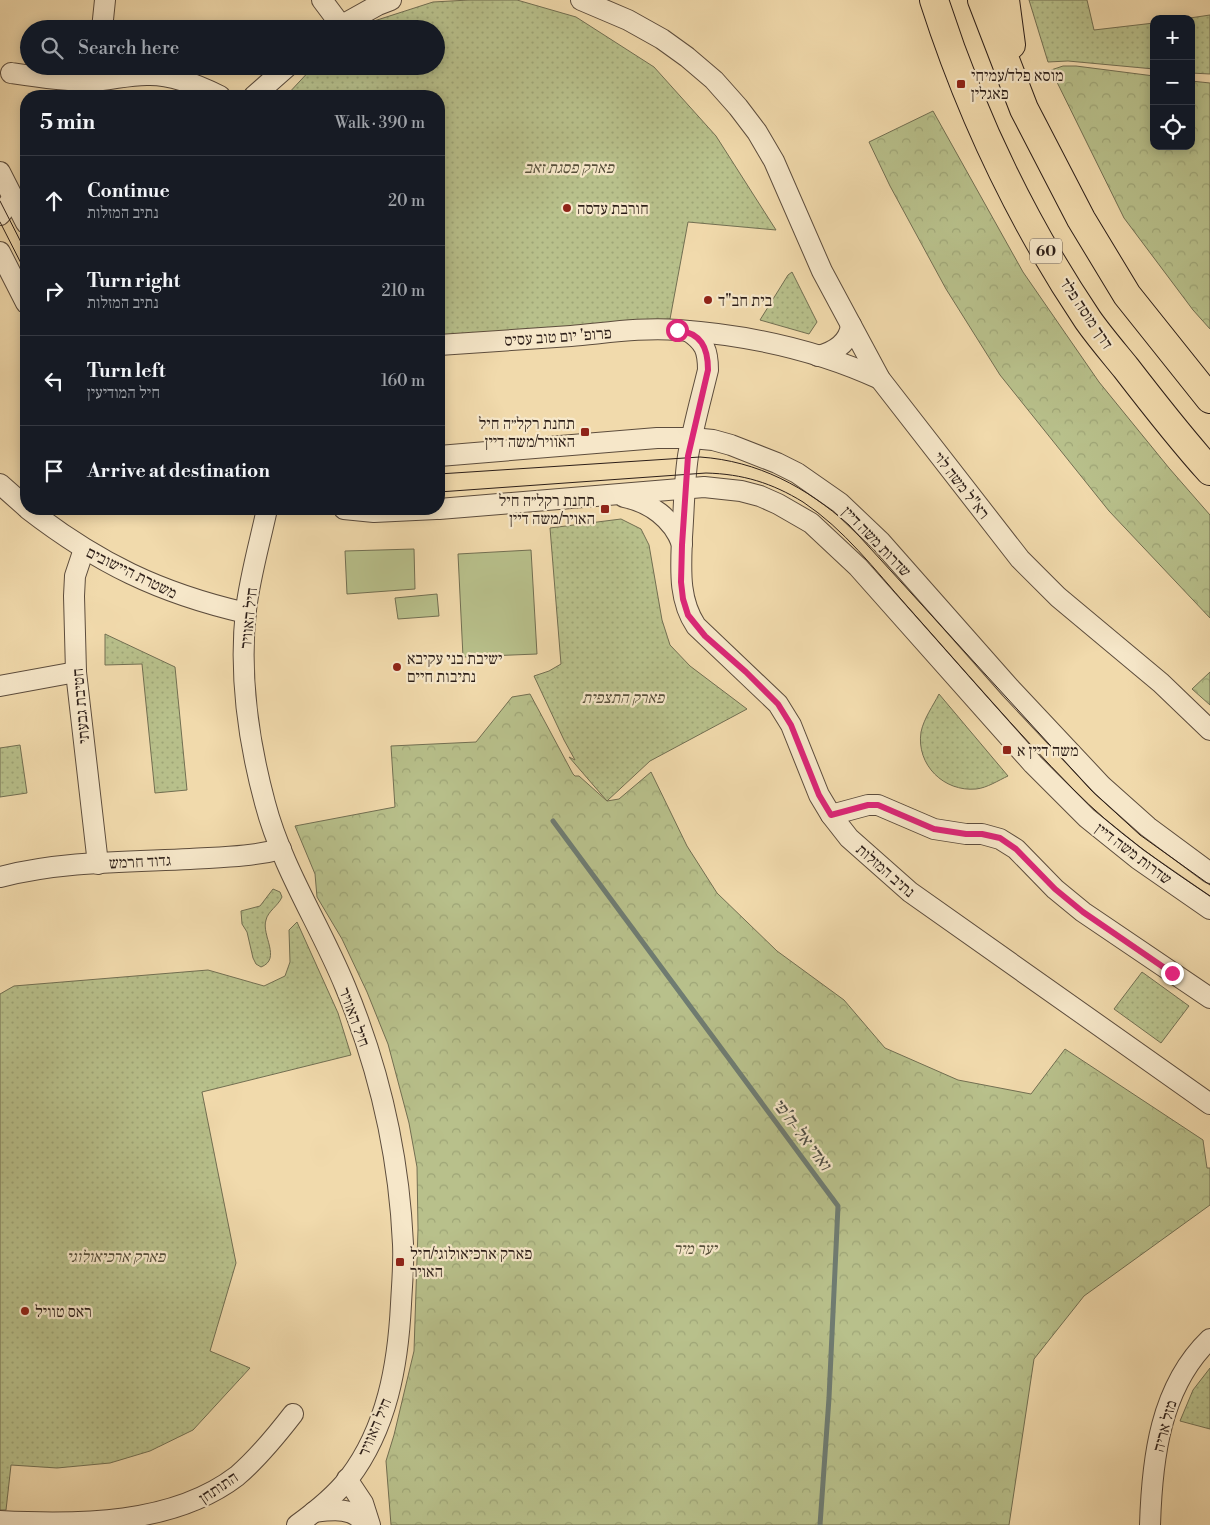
<!DOCTYPE html>
<meta charset="utf-8">
<style>
body{margin:0;font-family:"Libre Bodoni","Frank Ruhl Libre",serif;background:#242831;color:#f1f3f6}
.controls{position:absolute;right:15px;top:15px;display:grid;overflow:hidden;border-radius:10px;box-shadow:0 2px 12px #0003}
.controls button{width:45px;height:45px;display:grid;place-items:center;padding:0;border:0;border-bottom:1px solid #363941;background:#171b24;color:#f1f3f6;font:25px sans-serif}
.stop{position:absolute;width:15px;height:15px;margin:-11px;border:4px solid #db2777;border-radius:50%;background:#fff}
.stop.end{background:#db2777;border-color:#fff;box-shadow:0 1px 5px #0008}
.list{margin:0;padding:0;list-style:none}
h2{display:flex;justify-content:space-between;align-items:center;height:65px;margin:0;padding:0 20px;font-size:21px}
h2 small{font-size:16px;font-weight:400;color:#9ea1a6}
.list li{display:grid;grid-template-columns:32px 1fr auto;gap:15px;align-items:center;box-sizing:border-box;height:90px;padding:0 20px;border-top:1px solid #363941}
.list b{display:block;font-size:19px;white-space:nowrap}
.list p{margin:0;font-size:16px;white-space:nowrap;color:#9ea1a6}
.list em{font-size:16px;font-style:normal;color:#9ea1a6}
.icon{flex:none;width:28px;height:28px;fill:none;stroke:currentColor;stroke-width:2;stroke-linecap:round;stroke-linejoin:round}
.map{position:relative;flex:none;width:1210px;height:1525px;overflow:hidden}
.search{position:absolute;background:#171b24;box-shadow:0 2px 12px #0003;left:20px;top:20px;width:425px;height:55px;display:flex;align-items:center;gap:12px;box-sizing:border-box;padding:0 18px;border-radius:28px;color:#9ea1a6;font-size:19px}
.panel{position:absolute;background:#171b24;box-shadow:0 2px 12px #0003;left:20px;top:90px;width:425px;height:425px;border-radius:20px}
.map>svg:first-child{display:block}
.grass{fill:url(#grass-dots);stroke:#726f52}
.forest{fill:url(#forest-crowns);stroke:#726f52}
.garden{fill:#b8c08b;stroke:#726f52}
.lines{fill:none;stroke-linecap:round;stroke-linejoin:round}
.stream{stroke:#6f7c72;stroke-width:5}
.minor-casing{stroke:#5d4d3d;stroke-width:22}
.highway-casing{stroke:#2c1e18;stroke-width:30}
.minor{stroke:#f6e7c9;stroke-width:20}
.highway{stroke:#f1daac;stroke-width:28}
.tram{stroke:#2c1e18;stroke-width:1}
.route{stroke:#db2777;stroke-width:6}
.poi-dot{fill:#8f2418;stroke:#f6e7c9;stroke-width:2}
.labels{text-anchor:middle;stroke-width:4.5;stroke-linejoin:round;paint-order:stroke}
.shield{fill:#f6e7c9;stroke:#695a4d;stroke-width:1}
.shield-label{font-size:15px;font-weight:bold;fill:#2c1e18}
.poi-label{font-size:16px;fill:#2c1e18;stroke:#f6e7c9;text-anchor:start}
.park-label{font-size:16px;font-style:italic;fill:#564f3a;stroke:#f6e7c9}
.street-label{font-size:16px;fill:#2c1e18;stroke:#f6e7c9}
.water-label{font-size:18px;font-style:italic;fill:#4d4d45;stroke:#f6e7c9}
</style>
<div class="map">
<svg width="1210" height="1525" viewBox="0 0 1210 1525">
<defs>
<pattern id="grass-dots" width="8" height="8" patternUnits="userSpaceOnUse" patternTransform="scale(1.25)"><rect width="8" height="8" fill="#b8c08b"/><path d="M2 2h.1M6 6h.1" fill="none" stroke="#9ea577" stroke-width="1.8" stroke-linecap="round"/></pattern>
<pattern id="forest-crowns" width="20" height="18" patternUnits="userSpaceOnUse" patternTransform="scale(1.25)"><rect width="20" height="18" fill="#b8c08b"/><path d="M2 6a3 3 0 1 1 6 0M12 15a3 3 0 1 1 6 0" fill="none" stroke="#9ea577"/></pattern>
</defs>
<rect width="100%" height="100%" fill="#f1daac"/>
<filter id="stains"><feTurbulence type="fractalNoise" baseFrequency=".004" numOctaves="4"/><feColorMatrix values="0 0 0 0 .2 0 0 0 0 .09 0 0 0 0 .02 0 0 0 .5 -.17"/></filter>
<radialGradient id="worn" r=".72"><stop offset=".6" stop-color="#630" stop-opacity="0"/><stop offset="1" stop-color="#630" stop-opacity=".3"/></radialGradient>
<g class="grass">
<polygon points="469,0 517,0 576,17 654,67 716,136 776,230 688,222 670,319 447,336 439,334 439,96 286,96 314,66 436,66 436,29 363,29 374,21 433,2"/>
<polygon points="1029,0 1087,0 1094,30 1154,23 1154,69 1068,61 1048,62"/>
<polygon points="1210,15 1210,74 1191,73 1191,19 1183,19"/>
<polygon points="792,272 817,322 809,334 760,320 788,275"/>
<polygon points="621,519 641,529 649,545 662,620 670,645 690,666 747,709 650,761 607,801 569,757 575,760 564,740 534,676 549,671 561,664 550,528"/>
<polygon points="105,634 175,667 187,790 155,793 142,664 105,665"/>
<path d="M 939,694 L 1008,776 C 999,780 987,788 976,789 C 944,792 916,765 921,732 C 924,718 933,706 939,694 Z"/>
<polygon points="20,745 27,793 0,797 0,748"/>
<path d="M 273,889 L 280,892 L 282,897 C 278,906 268,911 266,920 C 261,935 282,959 261,967 L 256,964 L 253,958 L 247,932 L 242,924 L 241,911 L 260,906 Z"/>
<polygon points="297,922 338,1013 351,1055 202,1092 236,1263 210,1351 250,1368 193,1430 150,1451 110,1463 57,1468 11,1465 6,1510 0,1510 0,994 14,986 208,970 264,986 285,976 290,962 289,930"/>
<polygon points="1142,972 1189,1006 1161,1043 1114,1009"/>
<polygon points="1210,1368 1210,1429 1180,1421 1193,1390"/>
</g>
<g class="forest">
<polygon points="1063,66 1076,66 1154,76 1154,146 1191,146 1191,81 1210,83 1210,329 1193,310 1124,218 1051,70"/>
<polygon points="933,111 1023,272 1099,382 1169,468 1210,515 1210,618 1109,511 1000,375 946,289 890,186 869,142"/>
<polygon points="1210,672 1210,705 1192,689"/>
<polygon points="530,694 573,774 575,776 579,776 607,801 619,799 651,772 687,846 717,893 777,951 844,1000 885,1048 958,1080 1031,1094 1065,1049 1203,1140 1207,1168 1210,1168 1210,1205 1084,1296 1034,1359 1009,1525 391,1525 386,1461 394,1435 414,1351 418,1229 417,1167 409,1123 388,1044 367,992 342,939 317,897 315,874 295,826 395,807 391,746 476,742 512,697"/>
</g>
<g class="garden">
<polygon points="414,549 415,589 347,594 345,551"/>
<polygon points="531,550 537,654 463,657 458,554"/>
<polygon points="437,594 439,616 398,619 395,598"/>
</g>
<g class="lines">
<polyline class="stream" points="553,821 838,1206 829,1398 820,1525"/>
<g class="minor-casing">
<g id="minor">
<polyline points="322,0 340,24"/>
<polyline points="581,0 628,20 662,39 687,57 714,80 738,107 757,132 774,161 822,271 880,379 1020,559 1058,597 1161,683 1210,730"/>
<polyline points="102,29 105,0"/>
<polyline points="335,29 378,5 391,0"/>
<path d="M 11,73 C 37,77 62,81 88,81 C 109,81 129,74 150,75 C 174,75 198,85 220,96"/>
<polyline points="254,96 288,66"/>
<polyline points="0,172 26,223"/>
<polyline points="0,215 13,198"/>
<polyline points="0,252 26,303"/>
<path d="M 688,331 C 705,342 708,351 708,370 C 701,399 693,427 688,456 C 684,483 684,510 682,537 C 681,568 678,599 696,626 L 778,704 L 791,725 L 819,795 L 831,815 L 849,838 L 910,892 L 1210,1104"/>
<path d="M 439,345 C 483,342 527,339 571,336 C 606,333 643,327 678,330 C 747,335 817,350 880,379"/>
<path d="M 818,356 C 834,352 849,344 851,325"/>
<polyline points="439,456 657,438 692,438 713,440 731,445 777,463 797,473 840,503 881,542 1010,688 1102,786 1148,827 1210,873"/>
<polyline points="0,484 26,507"/>
<path d="M 624,497 C 650,502 673,519 682,544"/>
<path d="M 28,509 C 98,563 159,593 246,613"/>
<path d="M 267,509 C 260,542 250,576 246,610 C 239,674 248,740 265,803 C 282,868 320,925 345,986 C 379,1068 399,1156 403,1244 C 404,1264 402,1284 401,1304 C 398,1365 387,1428 349,1478 C 335,1496 315,1512 297,1525"/>
<polyline points="344,509 374,512 436,509"/>
<polyline points="439,509 704,487 741,491 760,496 778,504 811,523 858,567 1033,764 1087,818 1138,859 1210,909"/>
<polyline points="84,549 75,576 74,596 76,672 98,864"/>
<polyline points="0,686 76,672"/>
<polyline points="831,815 868,805 878,805 934,829 966,834 982,834 1000,839 1016,849 1055,889 1083,912 1210,998"/>
<path d="M 0,877 C 62,861 126,862 190,859 C 220,857 251,857 281,849"/>
<polyline points="347,1479 363,1503 370,1525"/>
<path d="M 314,1512 C 330,1510 356,1506 364,1525"/>
<path d="M 0,1521 C 78,1525 173,1525 237,1476 C 258,1458 276,1436 293,1414"/>
<path d="M 1150,1525 C 1152,1459 1160,1387 1210,1339"/>
</g>
</g>
<g class="highway-casing">
<g id="highway">
<path d="M 934,0 C 970,112 1022,222 1088,320 C 1100,337 1113,352 1126,368 C 1153,403 1180,438 1210,471"/>
<polyline points="982,0 1024,109 1081,219 1127,295 1210,399"/>
<polyline points="1005,0 1011,45"/>
</g>
</g>
<use href="#minor" class="minor"/>
<use href="#highway" class="highway"/>
<g class="tram">
<polyline points="0,201 26,252"/>
<polyline points="0,222 26,273"/>
<path d="M 439,474 L 700,457 C 758,461 806,487 849,525 L 1091,790 L 1140,835 L 1210,885"/>
<path d="M 439,492 L 706,473 C 743,474 772,483 803,502 C 844,529 875,570 907,606 C 962,668 1015,730 1073,789 C 1114,831 1162,864 1210,896"/>
</g>
</g>
<g class="lines">
<path class="route" d="M 677,330 C 701,333 708,347 708,370 L 688,456 L 682,545 L 681,582 L 683,599 L 688,615 L 705,636 L 746,672 L 778,704 L 791,725 L 819,795 L 831,815 L 868,805 L 878,805 L 934,829 L 966,834 L 982,834 L 1000,838 L 1016,849 L 1055,889 L 1083,912 L 1172,973"/>
</g>
<g class="poi-dot">
<rect x="956" y="79" width="10" height="10" rx="2.5"/>
<circle cx="567" cy="208" r="5"/>
<circle cx="708" cy="300" r="5"/>
<rect x="580" y="427" width="10" height="10" rx="2.5"/>
<rect x="600" y="504" width="10" height="10" rx="2.5"/>
<circle cx="397" cy="667" r="5"/>
<rect x="1002" y="745" width="10" height="10" rx="2.5"/>
<rect x="395" y="1257" width="10" height="10" rx="2.5"/>
<circle cx="25" cy="1311" r="5"/>
</g>
<g class="labels">
<rect class="shield" x="1030" y="238.5" width="32" height="25" rx="4"/>
<g class="shield-label">
<text x="1046" y="256">60</text>
</g>
<g class="poi-label">
<text x="971" y="81">מוסא פלד/עמיחי<tspan x="971" dy="18">פאגלין</tspan></text>
<text x="577" y="214">חורבת עדסה</text>
<text x="718" y="306">בית חב"ד</text>
<text x="575" y="429" text-anchor="end">תחנת רקל״ה חיל<tspan x="575" dy="18">האוויר/משה דיין</tspan></text>
<text x="595" y="506" text-anchor="end">תחנת רקל״ה חיל<tspan x="595" dy="18">האויר/משה דיין</tspan></text>
<text x="407" y="664">ישיבת בני עקיבא<tspan x="407" dy="18">נתיבות חיים</tspan></text>
<text x="1017" y="756">משה דיין א</text>
<text x="410" y="1259">פארק ארכיאולוגי/חיל<tspan x="410" dy="18">האויר</tspan></text>
<text x="35" y="1317">ראס טוויל</text>
</g>
<g class="park-label">
<text x="569" y="173">פארק פסגת זאב</text>
<text x="623" y="703">פארק התצפית</text>
<text x="695" y="1254">יער מיר</text>
<text x="116" y="1262">פארק ארכיאולוגי</text>
</g>
<g class="street-label">
<text transform="translate(1087 313) rotate(56)" y="6">דרך מוסה פלד</text>
<text transform="translate(558 336) rotate(-4)" y="6">פרופ' יום טוב עסיס</text>
<text transform="translate(962 485) rotate(52)" y="6">רא"ל משה לוי</text>
<text transform="translate(877 541) rotate(46)" y="6">שדרות משה דיין</text>
<text transform="translate(132 572) rotate(26)" y="6">משטרת היישובים</text>
<text transform="translate(248 618) rotate(-84)" y="6">חיל האוויר</text>
<text transform="translate(80 706) rotate(-95)" y="6">חטיבת גבעתי</text>
<text transform="translate(1134 853) rotate(37)" y="6">שדרות משה דיין</text>
<text transform="translate(140 861) rotate(-3)" y="6">גדוד חרמש</text>
<text transform="translate(886 870) rotate(41)" y="6">נתיב המזלות</text>
<text transform="translate(355 1017) rotate(70)" y="6">חיל האוויר</text>
<text transform="translate(1164 1426) rotate(-75)" y="6">מזל אריה</text>
<text transform="translate(374 1427) rotate(-67)" y="6">חיל האוויר</text>
<text transform="translate(218 1487) rotate(-34)" y="6">התותחן</text>
</g>
<g class="water-label">
<text transform="translate(802 1134) rotate(53)" y="6">ואדי אל-ח'פי</text>
</g>
</g>
<rect width="100%" height="100%" filter="url(#stains)"/>
<rect width="100%" height="100%" fill="url(#worn)"/>
</svg>
<div class="controls">
<button>+</button>
<button>−</button>
<button><svg class="icon" aria-label="locate" viewBox="0 0 24 24"><circle cx="12" cy="12" r="6"/><path d="M12 2v4M12 18v4M2 12h4M18 12h4"/></svg></button>
</div>
<div class="stop" style="left:677px;top:330px"></div>
<div class="stop end" style="left:1172px;top:973px"></div>
<div class="search"><svg class="icon" aria-label="search" viewBox="0 0 24 24"><circle cx="10" cy="10" r="6"/><path d="M15 15l6 6"/></svg>Search here</div>
<section class="panel">
<h2>5 min<small>Walk · 390 m</small></h2>
<ul class="list">
<li><svg class="icon" aria-label="ahead" viewBox="0 0 24 24"><path d="M12 20V5M6 11l6-6 6 6"/></svg><div><b>Continue</b><p>נתיב המזלות</p></div><em>20 m</em></li>
<li><svg class="icon" aria-label="right" viewBox="0 0 24 24"><path d="M7 20v-9h11M14 6l5 5-5 5"/></svg><div><b>Turn right</b><p>נתיב המזלות</p></div><em>210 m</em></li>
<li><svg class="icon" aria-label="left" viewBox="0 0 24 24"><path d="M17 20v-9H6M10 6l-5 5 5 5"/></svg><div><b>Turn left</b><p>חיל המודיעין</p></div><em>160 m</em></li>
<li><svg class="icon" aria-label="arrive" viewBox="0 0 24 24"><path d="M6 21V4h12l-3 4 3 4H6"/></svg><div><b>Arrive at destination</b></div></li>
</ul>
</section>
</div>
